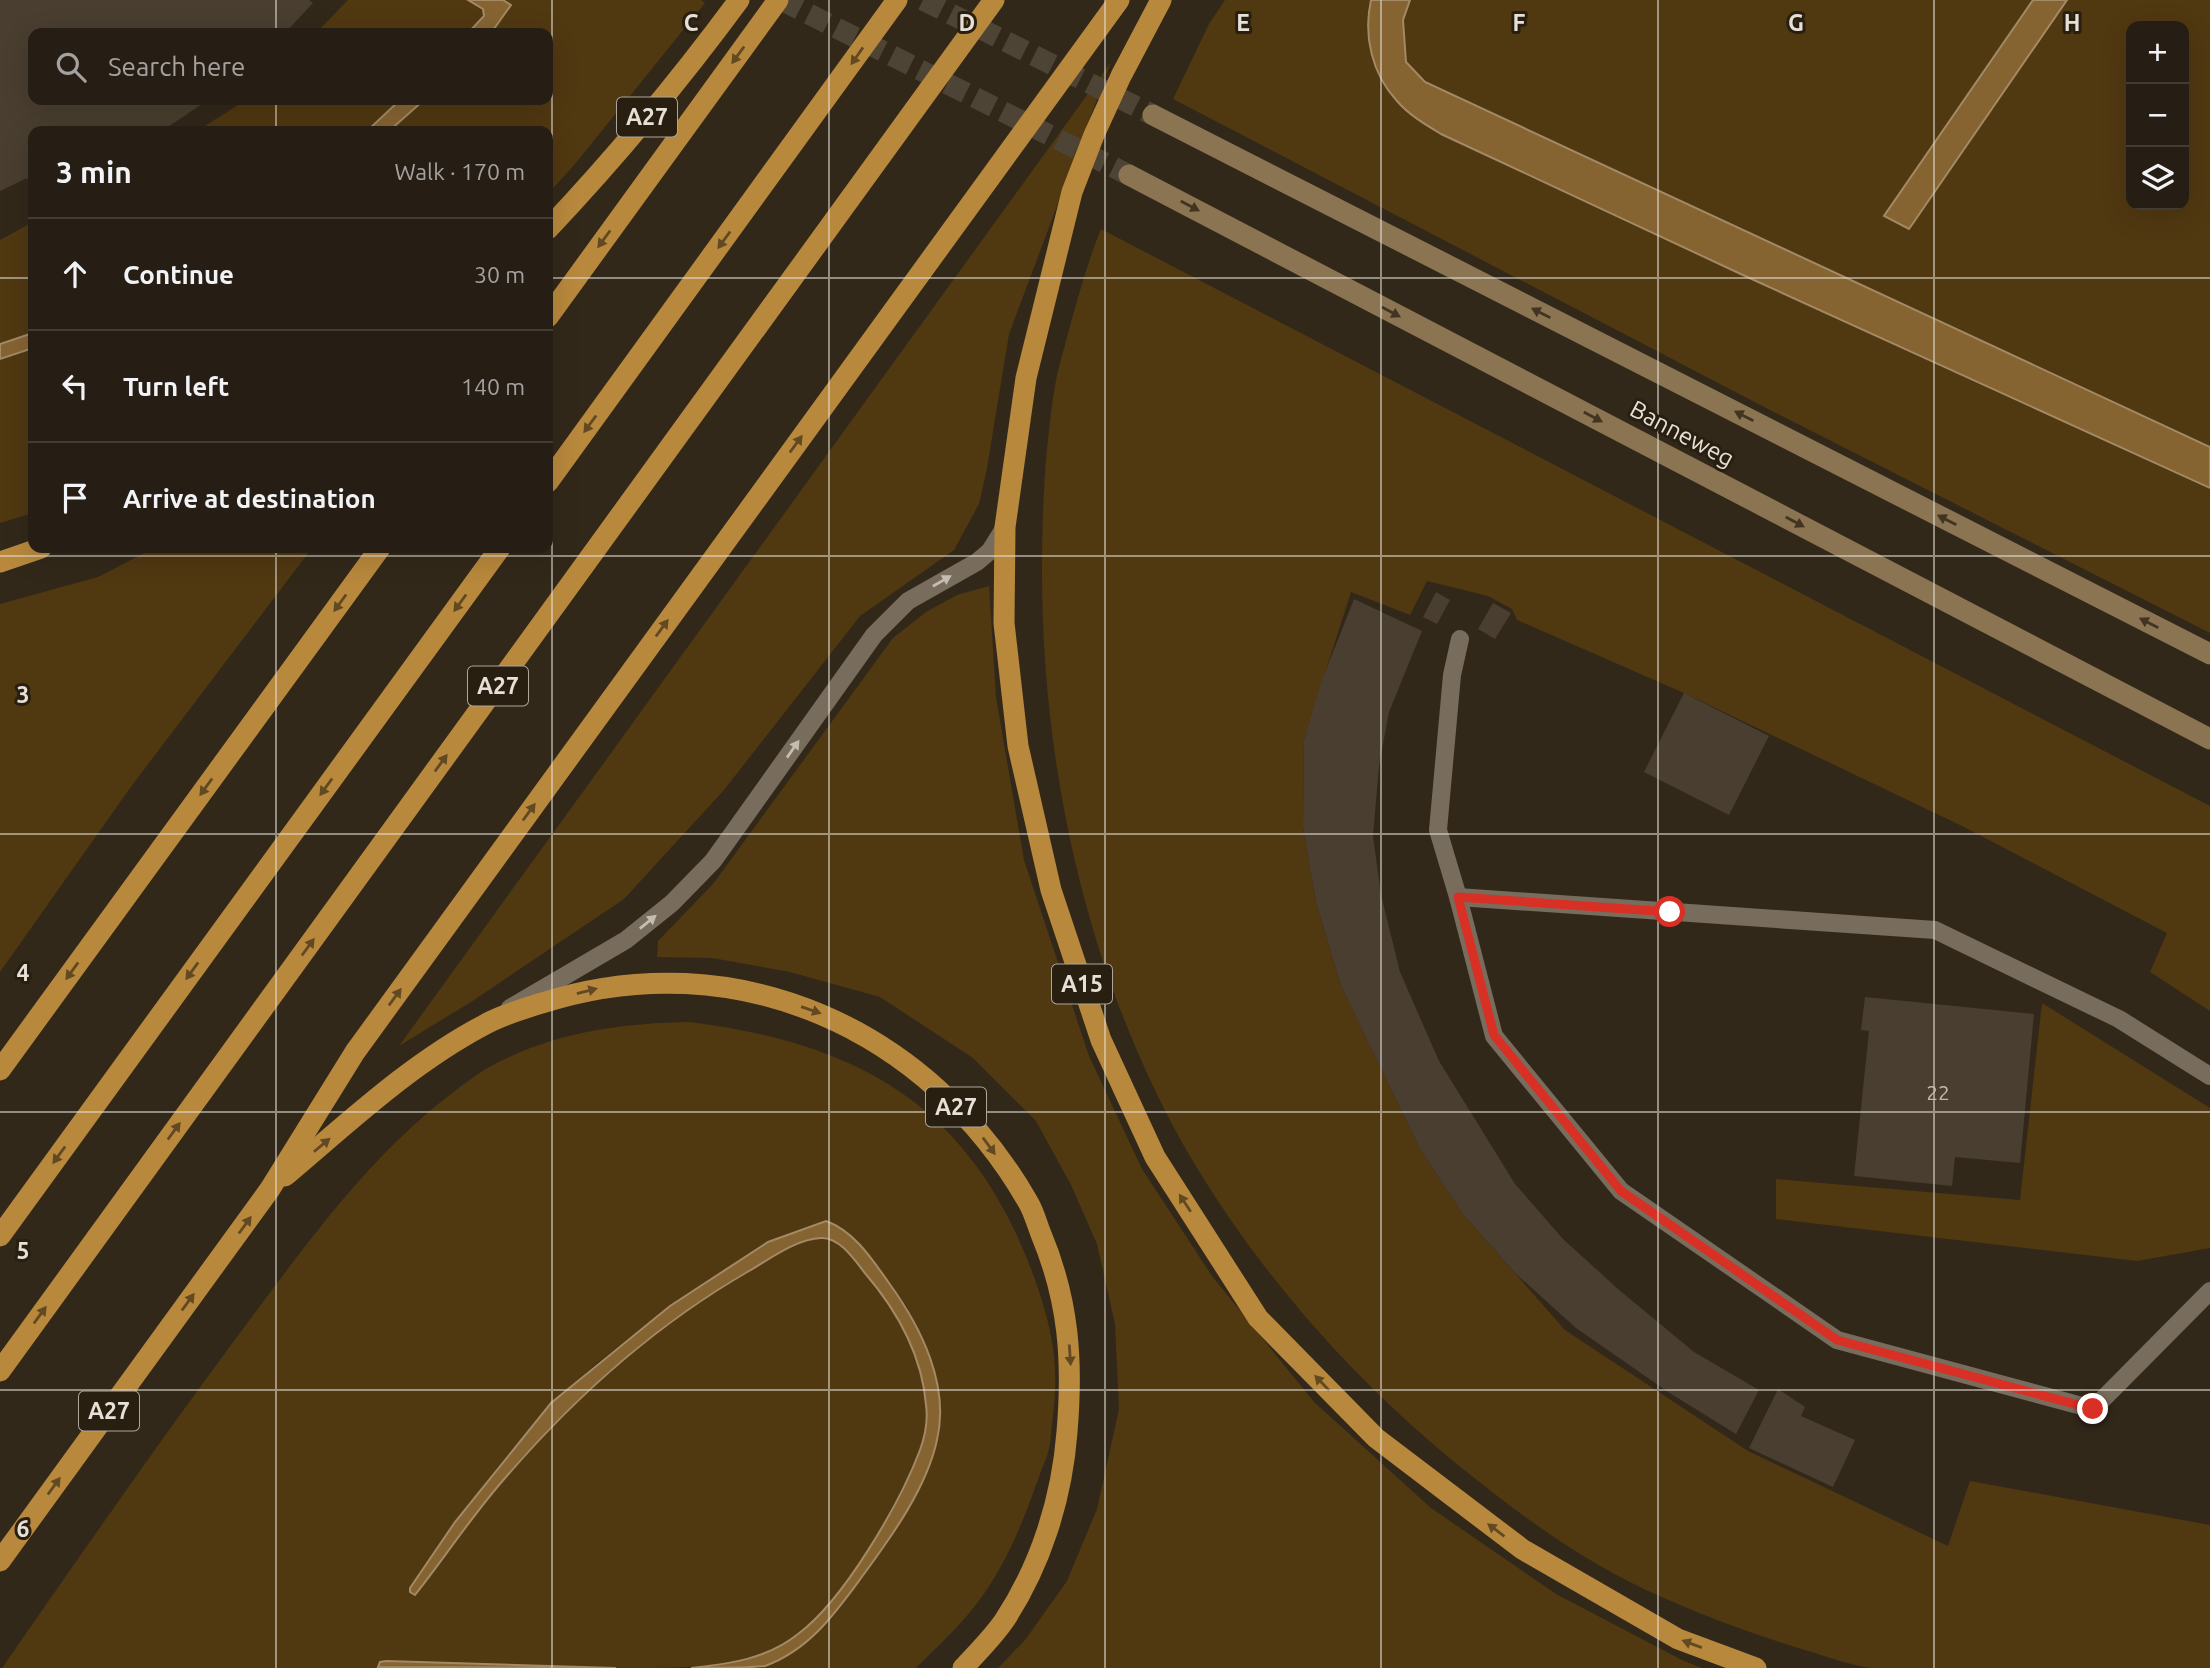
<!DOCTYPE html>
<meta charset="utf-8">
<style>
body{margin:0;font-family:Ubuntu,sans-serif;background:#322b22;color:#f1f3f6}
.controls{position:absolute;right:21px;top:21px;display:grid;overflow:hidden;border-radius:14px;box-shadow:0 7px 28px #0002}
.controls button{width:63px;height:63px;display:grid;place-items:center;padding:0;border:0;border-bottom:2px solid #423c34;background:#261e14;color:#f1f3f6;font:35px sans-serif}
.stop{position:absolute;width:21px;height:21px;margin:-16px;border:5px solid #d93025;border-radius:50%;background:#fff}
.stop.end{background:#d93025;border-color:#fff;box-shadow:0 2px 7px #0008}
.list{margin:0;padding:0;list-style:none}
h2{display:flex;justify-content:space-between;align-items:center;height:91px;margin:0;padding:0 28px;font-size:30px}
h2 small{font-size:23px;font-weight:400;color:#a4a2a0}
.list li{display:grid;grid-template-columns:46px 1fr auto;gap:21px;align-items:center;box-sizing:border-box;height:112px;padding:0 28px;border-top:2px solid #423c34}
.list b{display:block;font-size:26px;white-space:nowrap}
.list em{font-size:23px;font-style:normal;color:#a4a2a0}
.icon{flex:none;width:38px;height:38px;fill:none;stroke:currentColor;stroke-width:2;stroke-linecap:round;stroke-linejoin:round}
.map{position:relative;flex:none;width:2210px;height:1668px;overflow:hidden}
.search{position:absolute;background:#261e14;box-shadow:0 7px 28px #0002;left:28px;top:28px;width:525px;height:77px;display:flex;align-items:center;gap:18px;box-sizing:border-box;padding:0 24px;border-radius:14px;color:#a4a2a0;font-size:26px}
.panel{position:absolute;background:#261e14;box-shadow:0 7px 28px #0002;left:28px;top:126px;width:525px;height:427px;border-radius:14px}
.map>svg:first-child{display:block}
.green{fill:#503811;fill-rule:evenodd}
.water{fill:#866432;stroke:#a38964;stroke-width:2}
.building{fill:#493e2f}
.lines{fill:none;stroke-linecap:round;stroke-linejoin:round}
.secondary-tunnel{stroke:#4d4436;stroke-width:21;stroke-dasharray:21 10;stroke-linecap:butt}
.lane{stroke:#786c5c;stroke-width:18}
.secondary{stroke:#8b7452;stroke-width:21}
.highway{stroke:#b8883c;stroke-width:21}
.oneway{fill:#624922}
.oneway2{fill:#413421}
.oneway3{fill:#c5bdb2}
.route{stroke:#d93025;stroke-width:9}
.grid{fill:none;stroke:#e6e0d7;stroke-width:2;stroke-opacity:0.55}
.labels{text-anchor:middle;stroke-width:6;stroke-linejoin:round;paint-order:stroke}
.number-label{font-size:21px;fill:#bfb8ad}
.shield{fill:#281f11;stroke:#ada69c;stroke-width:2}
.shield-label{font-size:23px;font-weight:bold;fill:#e6e0d7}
.street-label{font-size:24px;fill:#e6e0d7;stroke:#281f11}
.grid-label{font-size:23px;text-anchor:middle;font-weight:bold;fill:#e6e0d7;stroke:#281f11;stroke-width:6;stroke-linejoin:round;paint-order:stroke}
</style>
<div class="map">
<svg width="2210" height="1668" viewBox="0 0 2210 1668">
<rect width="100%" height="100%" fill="#32281a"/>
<g class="green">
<polygon points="348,0 468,0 484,9 484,16 468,33 316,33"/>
<polygon points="503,0 701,0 705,3 575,164 548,194 548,131 389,131 424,100 548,100 548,33 491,33 511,5"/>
<polygon points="1225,0 1371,0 1367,15 1441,134 1745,276 2210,488 2210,633 1768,409 1173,99 1209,24"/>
<path d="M 1410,0 L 2033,0 L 1884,216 L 1909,229 L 2067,0 L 2210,0 L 2210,447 L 1425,82 L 1406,62 L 1403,20 ZM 2131,26 L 2184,26 L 2184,205 L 2131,205 Z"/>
<polygon points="1111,62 1009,334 987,468 979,504 954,550 860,616 724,790 624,899 471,1002 399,1046"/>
<polygon points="246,100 400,100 367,131 197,131"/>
<polygon points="33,222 33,333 0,344 0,240"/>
<path d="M 1101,229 L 2210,806 L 2210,1011 L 2150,972 L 2167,933 L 1962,826 L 1684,693 L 1517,620 L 1512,609 L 1488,596 L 1427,581 L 1410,615 L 1351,592 L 1304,739 L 1303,828 L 1316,902 L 1341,986 L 1420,1149 L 1462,1213 L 1565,1330 L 1748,1451 L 1948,1546 L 1970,1481 L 2210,1525 L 2210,1668 C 2134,1668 2057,1668 1981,1668 C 1955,1668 1930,1668 1904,1668 C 1893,1668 1882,1668 1871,1668 C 1850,1665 1828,1657 1808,1651 C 1759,1636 1711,1619 1664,1598 C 1591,1567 1525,1519 1463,1469 C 1355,1382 1262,1277 1191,1158 C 1089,983 1042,773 1042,571 C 1042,510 1045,446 1055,386 C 1058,368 1064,350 1068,333 C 1078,298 1087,263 1101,229 Z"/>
<polygon points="33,348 33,513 0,523 0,359"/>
<polygon points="154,548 312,548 130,788 0,972 0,604 98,577"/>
<polygon points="989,586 996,697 1024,860 1089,1056 1142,1169 1212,1276 1314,1402 1431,1508 1556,1594 1682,1660 1702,1668 998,1668 1025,1640 1067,1581 1097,1509 1119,1409 1115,1324 1097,1244 1071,1185 1036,1121 973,1058 880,997 790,972 712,958 657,957 658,941 713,884 893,638 926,612 957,595"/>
<polygon points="2042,1003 2210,1108 2210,1248 2137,1261 1776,1219 1776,1179 2020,1200"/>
<path d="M 690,1022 C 863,1044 973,1109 1034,1277 C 1053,1330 1060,1366 1052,1423 C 1051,1431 1051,1441 1049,1449 C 1047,1457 1043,1466 1040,1474 C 1024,1519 1007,1564 978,1602 C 960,1626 937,1647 916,1668 L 759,1668 L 790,1654 L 816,1635 L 833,1617 L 889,1541 L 938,1440 L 938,1391 L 929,1354 L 907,1307 L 872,1258 L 849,1234 L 768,1242 L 670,1306 L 596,1364 L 551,1403 L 505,1458 L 455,1522 L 428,1578 C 466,1527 504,1474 549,1429 C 573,1405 598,1383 623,1361 C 641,1346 659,1329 678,1315 C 703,1298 730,1282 757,1267 C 776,1256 799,1238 822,1237 C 841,1237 858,1264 869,1278 C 898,1313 924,1360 926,1406 C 927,1420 925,1436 921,1449 C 916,1464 907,1479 899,1494 C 877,1537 851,1584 816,1618 C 800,1635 779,1649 757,1657 C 717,1668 671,1668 629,1668 C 548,1668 467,1664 386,1661 L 378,1667 L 379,1668 L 2,1668 C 84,1550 165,1433 251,1318 C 310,1239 369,1158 447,1097 C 465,1083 484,1068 505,1059 C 563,1031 627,1023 690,1022 Z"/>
</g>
<g class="water">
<polygon points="468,0 503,0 511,5 491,33 468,33 484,16 483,9"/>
<path d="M 1371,0 L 1410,0 L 1403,20 L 1406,62 L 1425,82 L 2210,447 L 2210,488 L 1745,276 L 1441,134 C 1426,125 1409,115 1397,101 C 1372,74 1363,36 1371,0 Z"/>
<polygon points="2033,0 2067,0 1909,229 1884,216"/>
<polygon points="400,100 424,100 389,131 367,131"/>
<polygon points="33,333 33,348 0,359 0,344"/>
<path d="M 826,1221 C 854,1231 872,1259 889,1283 C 921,1327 950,1385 937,1440 C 927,1487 892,1536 864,1574 C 836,1612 811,1649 765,1666 C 749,1668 709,1668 691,1668 C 729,1664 767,1659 798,1634 C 844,1600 900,1503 920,1450 C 925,1436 928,1419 926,1405 C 922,1355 896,1309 864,1272 C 854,1259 839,1237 821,1238 C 796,1239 770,1259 749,1271 C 657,1324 575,1397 506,1477 C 473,1514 446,1556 415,1595 L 410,1592 L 410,1588 L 455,1522 L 551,1403 L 670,1306 L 768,1242 Z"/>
<polygon points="386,1661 616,1668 378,1667 380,1662"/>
</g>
<g class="building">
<polygon points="0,0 309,0 313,3 285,33 33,33 33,100 208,100 162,131 33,131 33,193 27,178 0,191"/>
<polygon points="1436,592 1450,600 1437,624 1423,617"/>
<polygon points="1354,599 1422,631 1389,712 1379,766 1373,836 1381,895 1400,972 1439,1061 1515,1184 1563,1239 1618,1289 1694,1352 1759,1390 1736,1434 1668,1392 1576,1328 1515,1273 1462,1213 1420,1149 1341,986 1316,902 1303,828 1304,739 1322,680"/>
<polygon points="1493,603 1511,613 1495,639 1478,629"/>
<polygon points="1684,693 1769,736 1729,815 1644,772"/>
<polygon points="1865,997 2034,1014 2020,1163 1955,1157 1952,1186 1854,1176 1869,1031 1861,1030"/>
<polygon points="1778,1389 1805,1407 1801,1416 1855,1440 1833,1487 1749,1448"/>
</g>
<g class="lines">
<g class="secondary-tunnel">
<polyline points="781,0 1129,175"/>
<polyline points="923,0 1153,115"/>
</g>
<g class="lane">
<polyline points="1460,639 1452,675 1438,830 1458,897 1494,1036 1621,1191 1837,1340 2093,1409 2210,1291"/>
<polyline points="1458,897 1935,930 2119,1019 2210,1076"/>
<polyline points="510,1008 626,940 672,903 713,861 874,635 908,601 977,562 990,551 1005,527"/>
</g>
<g class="secondary">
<polyline points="1153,115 2210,654"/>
<polyline points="1129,175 2210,739"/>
</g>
<g class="highway">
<polyline points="1161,0 1121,76 1094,135 1072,192 1026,378 1005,527 1004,623 1018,746 1051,890 1101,1040 1155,1157 1258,1318 1376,1438 1522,1549 1678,1639 1756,1668"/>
<path d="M 548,229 C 616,157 680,80 739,0"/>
<polyline points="548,317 778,0"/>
<polyline points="548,482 897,0"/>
<polyline points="0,562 41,548"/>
<polyline points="0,1070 380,548"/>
<path d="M 285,1176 C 348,1123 410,1064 484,1025 C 501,1015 523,1009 542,1003 C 736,941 929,1029 1028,1202 C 1034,1212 1037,1224 1041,1234 C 1069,1301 1073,1361 1067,1432 C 1062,1498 1041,1565 1004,1621 C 992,1638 977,1653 963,1668"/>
<polyline points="0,1236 500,548"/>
<polyline points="0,1371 994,0"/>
<polyline points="0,1561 270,1189 355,1052 1119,0"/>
</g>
</g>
<defs><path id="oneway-solid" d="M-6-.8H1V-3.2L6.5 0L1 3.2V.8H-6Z" transform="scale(1.75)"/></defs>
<g class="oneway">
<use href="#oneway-solid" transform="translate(738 55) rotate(126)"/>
<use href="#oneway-solid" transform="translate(857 56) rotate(125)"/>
<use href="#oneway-solid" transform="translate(604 239) rotate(126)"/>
<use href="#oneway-solid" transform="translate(724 240) rotate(126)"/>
<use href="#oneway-solid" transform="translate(590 424) rotate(126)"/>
<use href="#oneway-solid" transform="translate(796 444) rotate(-54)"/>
<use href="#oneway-solid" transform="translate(340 603) rotate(126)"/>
<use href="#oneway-solid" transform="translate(460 603) rotate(126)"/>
<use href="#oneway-solid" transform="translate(662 628) rotate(-54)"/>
<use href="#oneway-solid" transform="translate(441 763) rotate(-54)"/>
<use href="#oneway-solid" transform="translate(206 787) rotate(126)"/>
<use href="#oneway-solid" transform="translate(326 787) rotate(126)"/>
<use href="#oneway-solid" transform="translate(529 812) rotate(-54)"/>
<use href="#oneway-solid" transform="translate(308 947) rotate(-54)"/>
<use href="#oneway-solid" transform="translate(72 971) rotate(126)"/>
<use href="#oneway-solid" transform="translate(192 971) rotate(126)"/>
<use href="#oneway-solid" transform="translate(587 991) rotate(-14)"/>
<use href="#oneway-solid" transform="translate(395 997) rotate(-54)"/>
<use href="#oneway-solid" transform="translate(811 1010) rotate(19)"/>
<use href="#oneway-solid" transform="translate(174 1131) rotate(-54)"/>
<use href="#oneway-solid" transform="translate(322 1145) rotate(-40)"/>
<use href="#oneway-solid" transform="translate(989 1146) rotate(54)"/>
<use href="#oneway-solid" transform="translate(59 1155) rotate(126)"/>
<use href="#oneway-solid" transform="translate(1185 1203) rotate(-123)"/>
<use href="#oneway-solid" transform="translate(245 1225) rotate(-54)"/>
<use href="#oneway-solid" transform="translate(188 1302) rotate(-54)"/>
<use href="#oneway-solid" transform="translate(40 1315) rotate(-54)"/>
<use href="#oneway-solid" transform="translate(1070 1355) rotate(86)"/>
<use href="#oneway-solid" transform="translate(1322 1383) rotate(-134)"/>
<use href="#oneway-solid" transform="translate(54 1486) rotate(-54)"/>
<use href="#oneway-solid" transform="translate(1496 1530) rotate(-143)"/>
<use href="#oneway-solid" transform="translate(1692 1644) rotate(-160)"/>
</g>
<g class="oneway2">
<use href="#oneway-solid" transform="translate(1190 206) rotate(28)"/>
<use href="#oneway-solid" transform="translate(1391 312) rotate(28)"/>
<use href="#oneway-solid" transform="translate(1541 313) rotate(-153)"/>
<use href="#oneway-solid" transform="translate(1744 416) rotate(-153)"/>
<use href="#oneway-solid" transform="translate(1593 417) rotate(28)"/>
<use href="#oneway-solid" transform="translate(1947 520) rotate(-153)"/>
<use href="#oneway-solid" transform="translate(1795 522) rotate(28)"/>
<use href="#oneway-solid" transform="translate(2149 623) rotate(-153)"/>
</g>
<g class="oneway3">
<use href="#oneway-solid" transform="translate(942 581) rotate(-30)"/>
<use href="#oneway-solid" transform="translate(793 749) rotate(-55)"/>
<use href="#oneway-solid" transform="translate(648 922) rotate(-39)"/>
</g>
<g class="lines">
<polyline class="route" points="1670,912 1458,897 1494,1035 1621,1191 1837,1340 2093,1409"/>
</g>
<path class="grid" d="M 276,0 L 276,33M 552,0 L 552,1668M 829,0 L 829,1668M 1105,0 L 1105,1668M 1381,0 L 1381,1668M 1658,0 L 1658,1668M 1934,0 L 1934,1668M 276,100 L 276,131M 0,278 L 33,278M 548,278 L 2210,278M 276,548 L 276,1668M 0,556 L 2210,556M 0,834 L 2210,834M 0,1112 L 2210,1112M 0,1390 L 2210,1390"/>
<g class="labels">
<g class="number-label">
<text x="1938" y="1100">22</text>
</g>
<g class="shield">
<rect x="617" y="97.5" width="60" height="39" rx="5"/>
<rect x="468" y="666.5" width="60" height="39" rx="5"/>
<rect x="1052" y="964.5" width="60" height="39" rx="5"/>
<rect x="926" y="1087.5" width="60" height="39" rx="5"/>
<rect x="79" y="1391.5" width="60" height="39" rx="5"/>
</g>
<g class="shield-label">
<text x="647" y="125">A27</text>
<text x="498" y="694">A27</text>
<text x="1082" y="992">A15</text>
<text x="956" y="1115">A27</text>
<text x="109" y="1419">A27</text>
</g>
<g class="street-label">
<text transform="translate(1682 434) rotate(28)" y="8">Banneweg</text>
</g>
</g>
<g class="grid-label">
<text x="691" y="31">C</text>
<text x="967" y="31">D</text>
<text x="1243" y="31">E</text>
<text x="1519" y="31">F</text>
<text x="1796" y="31">G</text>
<text x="2072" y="31">H</text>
<text x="23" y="703">3</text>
<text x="23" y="981">4</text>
<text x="23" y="1259">5</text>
<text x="23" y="1537">6</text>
</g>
</svg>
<div class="controls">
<button>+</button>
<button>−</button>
<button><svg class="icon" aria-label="layers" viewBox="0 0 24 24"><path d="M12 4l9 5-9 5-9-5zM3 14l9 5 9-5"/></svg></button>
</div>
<div class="stop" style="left:1670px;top:912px"></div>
<div class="stop end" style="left:2093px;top:1409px"></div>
<div class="search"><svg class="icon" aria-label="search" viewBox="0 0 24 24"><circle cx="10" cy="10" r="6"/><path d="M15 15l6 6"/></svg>Search here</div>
<section class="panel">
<h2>3 min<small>Walk · 170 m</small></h2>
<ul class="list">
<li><svg class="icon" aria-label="ahead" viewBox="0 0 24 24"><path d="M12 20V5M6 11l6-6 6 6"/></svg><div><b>Continue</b></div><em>30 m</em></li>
<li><svg class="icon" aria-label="left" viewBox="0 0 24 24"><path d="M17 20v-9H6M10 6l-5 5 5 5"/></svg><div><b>Turn left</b></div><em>140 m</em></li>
<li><svg class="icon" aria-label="arrive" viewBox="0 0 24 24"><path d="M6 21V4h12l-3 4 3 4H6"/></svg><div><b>Arrive at destination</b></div></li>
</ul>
</section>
</div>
